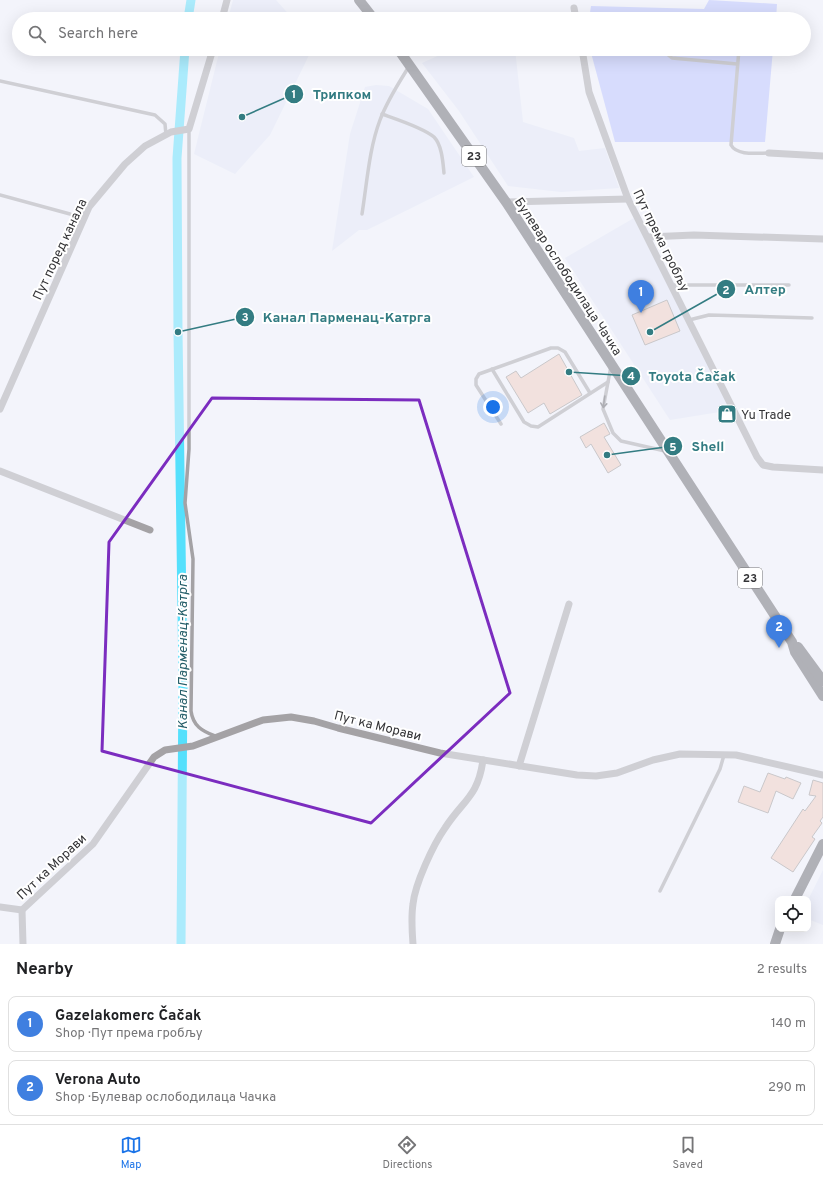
<!DOCTYPE html>
<meta charset="utf-8">
<style>
body{margin:0;font-family:Overpass,sans-serif;background:#f2f2f2;color:#202124}
.controls{position:absolute;right:12px;bottom:12px;display:grid;overflow:hidden;border-radius:8px;box-shadow:0 4px 16px #0002}
.controls button{width:36px;height:36px;display:grid;place-items:center;padding:0;border:0;border-bottom:1px solid #e0e0e0;background:#fff;color:#202124;font:20px sans-serif}
.you{position:absolute;left:493px;top:407px;width:14px;height:14px;margin:-10px;border:3px solid #fff;border-radius:50%;background:#1a73e8;box-shadow:0 0 0 6px #1a73e833}
.badge{display:grid;place-items:center;width:26px;height:26px;border-radius:50%;background:#1a73e8;color:#fff;font-size:13px;font-weight:700}
.pin{position:absolute;translate:-50% -33px;filter:drop-shadow(0 1px 2px #0008)}
.pin::after{content:'';position:absolute;top:21px;width:14px;height:12px;background:inherit;clip-path:polygon(0 0,100% 0,50% 100%)}
.list{margin:0;padding:0;list-style:none}
h2{display:flex;justify-content:space-between;align-items:center;height:52px;margin:0;padding:0 16px;font-size:17px}
h2 small{font-size:13px;font-weight:400;color:#757577}
.list li{display:grid;grid-template-columns:26px 1fr auto;gap:12px;align-items:center;box-sizing:border-box;height:56px;margin:0 8px 8px;padding:0 8px;border:1px solid #e0e0e0;border-radius:8px}
.list b{display:block;font-size:15px;white-space:nowrap}
.list p{margin:0;font-size:13px;white-space:nowrap;color:#757577}
.list em{font-size:13px;font-style:normal;color:#757577}
.icon{flex:none;width:22px;height:22px;fill:none;stroke:currentColor;stroke-width:2;stroke-linecap:round;stroke-linejoin:round}
.map{position:relative;flex:none;width:823px;height:944px;overflow:hidden}
.search{position:absolute;background:#fff;box-shadow:0 4px 16px #0002;left:12px;right:12px;top:12px;height:44px;display:flex;align-items:center;gap:10px;box-sizing:border-box;padding:0 14px;border-radius:22px;color:#757577;font-size:15px}
.sheet{height:180px;background:#fff}
nav{display:flex;justify-content:space-around;align-items:center;box-sizing:border-box;height:56px;border-top:1px solid #e0e0e0;background:#fff;font-size:11px;color:#757577}
nav a{display:grid;justify-items:center;gap:2px}
nav .on{color:#1a73e8}
.map>svg:first-child{display:block}
.built{fill:#e4e7f5}
.green{fill:#b6bffe}
.lines{fill:none;stroke-linecap:round;stroke-linejoin:round}
.canal{stroke:#55e0fc;stroke-width:9}
.building{fill:#f2cbbb;stroke:#98918e}
.service{stroke:#a4a2a5;stroke-width:3.5}
.minor{stroke:#a4a2a5;stroke-width:7}
.primary{stroke:#615f64;stroke-width:10}
.oneway{stroke:#5b5a5e}
.marked{fill:none;stroke:#7b2cbf;stroke-width:3;stroke-linejoin:round}
.labels{text-anchor:middle;stroke-width:4;stroke-linejoin:round;paint-order:stroke}
.shield{fill:#fff;stroke:#717173;stroke-width:1}
.shield-label{font-size:12px;font-weight:bold;fill:#343437}
.street-label{font-size:13px;fill:#343437;stroke:#fff}
.poi-label{font-size:13px;fill:#343437;stroke:#fff;text-anchor:start}
.water-label{font-size:14px;font-style:italic;fill:#265f6a;stroke:#fff}
.leader{fill:none;stroke:#337c82;stroke-width:1.5}
.callout-dot{fill:#337c82;stroke:#fff;stroke-width:1.5}
.mark-label{font-size:12px;text-anchor:middle;font-weight:bold;fill:#fff}
.callout-label{font-size:14px;text-anchor:middle;font-weight:bold;fill:#337c82;stroke:#fff;stroke-width:4;stroke-linejoin:round;paint-order:stroke}
</style>
<div class="map">
<svg width="823" height="944" viewBox="0 0 823 944">
<rect width="100%" height="100%" fill="#f3f4fb"/>
<g class="built">
<polygon points="233,0 276,0 293,19 228,19"/>
<polygon points="220,49 312,49 270,135 235,174 194,154"/>
<polygon points="453,49 515,49 523,122 574,138 579,151 605,148 619,188 561,192 508,186 459,111 422,63"/>
<polygon points="376,85 389,86 428,109 474,177 367,230 359,230 332,251 350,134 365,87"/>
<polygon points="634,218 732,410 670,420 565,258"/>
<polygon points="823,870 823,925 808,919 808,900"/>
</g>
<g class="green">
<polygon points="709,0 777,4 776,19 589,19 591,6 704,9"/>
<polygon points="590,49 773,49 765,142 615,142"/>
</g>
<g class="lines">
<g class="canal">
<polyline points="188,19 191,0"/>
<polyline points="181,944 183,679 178,332 177,158 185,49"/>
</g>
</g>
<g class="building">
<polygon points="667,300 680,331 645,345 632,315"/>
<polygon points="559,354 582,395 550,414 544,403 528,413 506,377 516,371 521,378"/>
<polygon points="604,423 610,434 604,437 621,465 608,473 591,444 586,448 580,437"/>
<polygon points="768,773 785,779 786,777 801,783 793,799 776,791 768,813 738,802 744,786 760,792"/>
<polygon points="813,780 823,783 823,817 820,821 822,823 812,837 815,839 793,872 771,858 803,809 805,811 816,796 809,795"/>
</g>
<g class="lines">
<g class="service">
<polyline points="666,49 667,54 672,58 737,64"/>
<path d="M 739,49 L 731,145 C 737,156 757,153 769,153"/>
<polyline points="0,81 155,115 165,124 166,135"/>
<path d="M 382,114 C 396,119 424,128 434,137 C 442,145 443,163 444,173"/>
<path d="M 189,129 L 189,449 L 185,503 L 193,559 L 191,711 C 193,726 202,731 215,736"/>
<polyline points="0,195 70,214 83,220"/>
<path d="M 362,214 C 367,183 369,149 380,120 C 387,101 398,84 408,68"/>
<polyline points="672,285 789,285"/>
<polyline points="689,320 709,315 812,318"/>
<polyline points="611,366 603,409 613,433 621,441 665,451"/>
<polyline points="492,369 524,422 531,426 538,427 608,382"/>
<polyline points="501,424 476,385 476,379 479,374 551,348 558,348 565,352 590,393"/>
<polyline points="660,891 720,769 724,755"/>
</g>
<g class="minor">
<polyline points="574,8 576,19"/>
<polyline points="222,19 227,0"/>
<polyline points="582,49 589,92 628,199 757,457 763,465 773,467 823,470"/>
<polyline points="769,153 823,156"/>
<polyline points="506,202 628,199"/>
<polyline points="648,237 694,235 823,239"/>
<polyline points="0,409 89,207 125,164 145,146 171,132 189,129 213,49"/>
<polyline points="0,471 150,530"/>
<polyline points="519,766 569,604"/>
<polyline points="0,907 22,910 93,844 154,757 165,750 193,746 263,720 291,717 314,721 338,728 440,753 577,775 596,776 617,773 653,760 680,754 736,755 823,775"/>
<polyline points="22,910 23,944"/>
<path d="M 413,944 C 412,931 411,917 413,904 C 415,884 433,845 445,828 C 463,800 478,797 483,760"/>
</g>
<g class="primary">
<polyline points="359,0 374,19"/>
<polyline points="398,49 506,202 792,642 795,652 823,696"/>
<polyline points="798,647 823,681"/>
<polyline points="795,899 823,844"/>
<polyline points="775,944 780,929"/>
</g>
</g>
<defs><path id="oneway-shaft" d="M-6 0H5M1.5-3L5.5 0L1.5 3" fill="none" stroke-width="1.6" stroke-linecap="round" stroke-linejoin="round"/></defs>
<use class="oneway" href="#oneway-shaft" transform="translate(604 402) rotate(98)"/>
<path d="M0 0H823V944H0ZM 212,398 L 419,400 L 510,693 L 371,823 L 102,751 L 109,542 Z" fill="#f3f4fb" fill-opacity=".55" fill-rule="evenodd"/>
<path class="marked" d="M 212,398 L 419,400 L 510,693 L 371,823 L 102,751 L 109,542 Z"/>
<defs>
<g id="shop-square" transform="scale(1)"><rect x="-9" y="-9" width="18" height="18" rx="4" fill="#337c82" stroke="#fff"/><path d="M-5-2.5h2.3a2.7 3.5 0 0 1 5.4 0H5L5.5 6h-11ZM-1.5-2.5h3a1.5 2.3 0 0 0-3 0Z" fill="#fff"/></g>
</defs>
<g fill-rule="evenodd">
<use href="#shop-square" x="727" y="414"/>
</g>
<g class="labels">
<g class="shield">
<rect x="462" y="146" width="24" height="20" rx="3"/>
<rect x="738" y="568" width="24" height="20" rx="3"/>
</g>
<g class="shield-label">
<text x="474" y="160">23</text>
<text x="750" y="582">23</text>
</g>
<g class="street-label">
<text transform="translate(662 240) rotate(64)" y="5">Пут према гробљу</text>
<text transform="translate(59 249) rotate(-65)" y="5">Пут поред канала</text>
<text transform="translate(569 276) rotate(57)" y="5">Булевар ослободилаца Чачка</text>
<text transform="translate(378 725) rotate(14)" y="5">Пут ка Морави</text>
<text transform="translate(51 866) rotate(-43)" y="5">Пут ка Морави</text>
</g>
<g class="poi-label">
<text x="741" y="419">Yu Trade</text>
</g>
<g class="water-label">
<text transform="translate(182 652) rotate(-90)" y="5">Канал Парменац-Катрга</text>
</g>
</g>
<path class="leader" d="M242 117L294 94M650 332L726 289M178 332L245 317M569 372L631 376M607 455L673 446"/>
<g class="callout-dot">
<circle cx="242" cy="117" r="4"/>
<circle cx="650" cy="332" r="4"/>
<circle cx="178" cy="332" r="4"/>
<circle cx="569" cy="372" r="4"/>
<circle cx="607" cy="455" r="4"/>
<circle cx="294" cy="94" r="10"/>
<circle cx="726" cy="289" r="10"/>
<circle cx="245" cy="317" r="10"/>
<circle cx="631" cy="376" r="10"/>
<circle cx="673" cy="446" r="10"/>
</g>
<g class="mark-label">
<text x="294" y="98">1</text>
<text x="726" y="294">2</text>
<text x="245" y="321">3</text>
<text x="631" y="380">4</text>
<text x="673" y="451">5</text>
</g>
<g class="callout-label">
<text x="342" y="99">Трипком</text>
<text x="765" y="294">Алтер</text>
<text x="347" y="322">Канал Парменац-Катрга</text>
<text x="692" y="381">Toyota Čačak</text>
<text x="708" y="451">Shell</text>
</g>
</svg>
<div class="controls">
<button><svg class="icon" aria-label="locate" viewBox="0 0 24 24"><circle cx="12" cy="12" r="6"/><path d="M12 2v4M12 18v4M2 12h4M18 12h4"/></svg></button>
</div>
<div class="you"></div>
<div class="pin badge" style="left:641px;top:313px;background:#3f7fe0">1</div>
<div class="pin badge" style="left:779px;top:648px;background:#3f7fe0">2</div>
<div class="search"><svg class="icon" aria-label="search" viewBox="0 0 24 24"><circle cx="10" cy="10" r="6"/><path d="M15 15l6 6"/></svg>Search here</div>
</div>
<section class="sheet">
<h2>Nearby<small>2 results</small></h2>
<ul class="list">
<li><span class="badge" style="background:#3f7fe0">1</span><div><b>Gazelakomerc Čačak</b><p>Shop · Пут према гробљу</p></div><em>140 m</em></li>
<li><span class="badge" style="background:#3f7fe0">2</span><div><b>Verona Auto</b><p>Shop · Булевар ослободилаца Чачка</p></div><em>290 m</em></li>
</ul>
</section>
<nav>
<a class="on"><svg class="icon" aria-label="map" viewBox="0 0 24 24"><path d="M3 6l6-2 6 2 6-2v14l-6 2-6-2-6 2zM9 4v14M15 6v14"/></svg>Map</a>
<a><svg class="icon" aria-label="directions" viewBox="0 0 24 24"><path d="M12 3l9 9-9 9-9-9zM9 14v-3h6M13 9l2 2-2 2"/></svg>Directions</a>
<a><svg class="icon" aria-label="saved" viewBox="0 0 24 24"><path d="M7 4h10v16l-5-4-5 4z"/></svg>Saved</a>
</nav>
